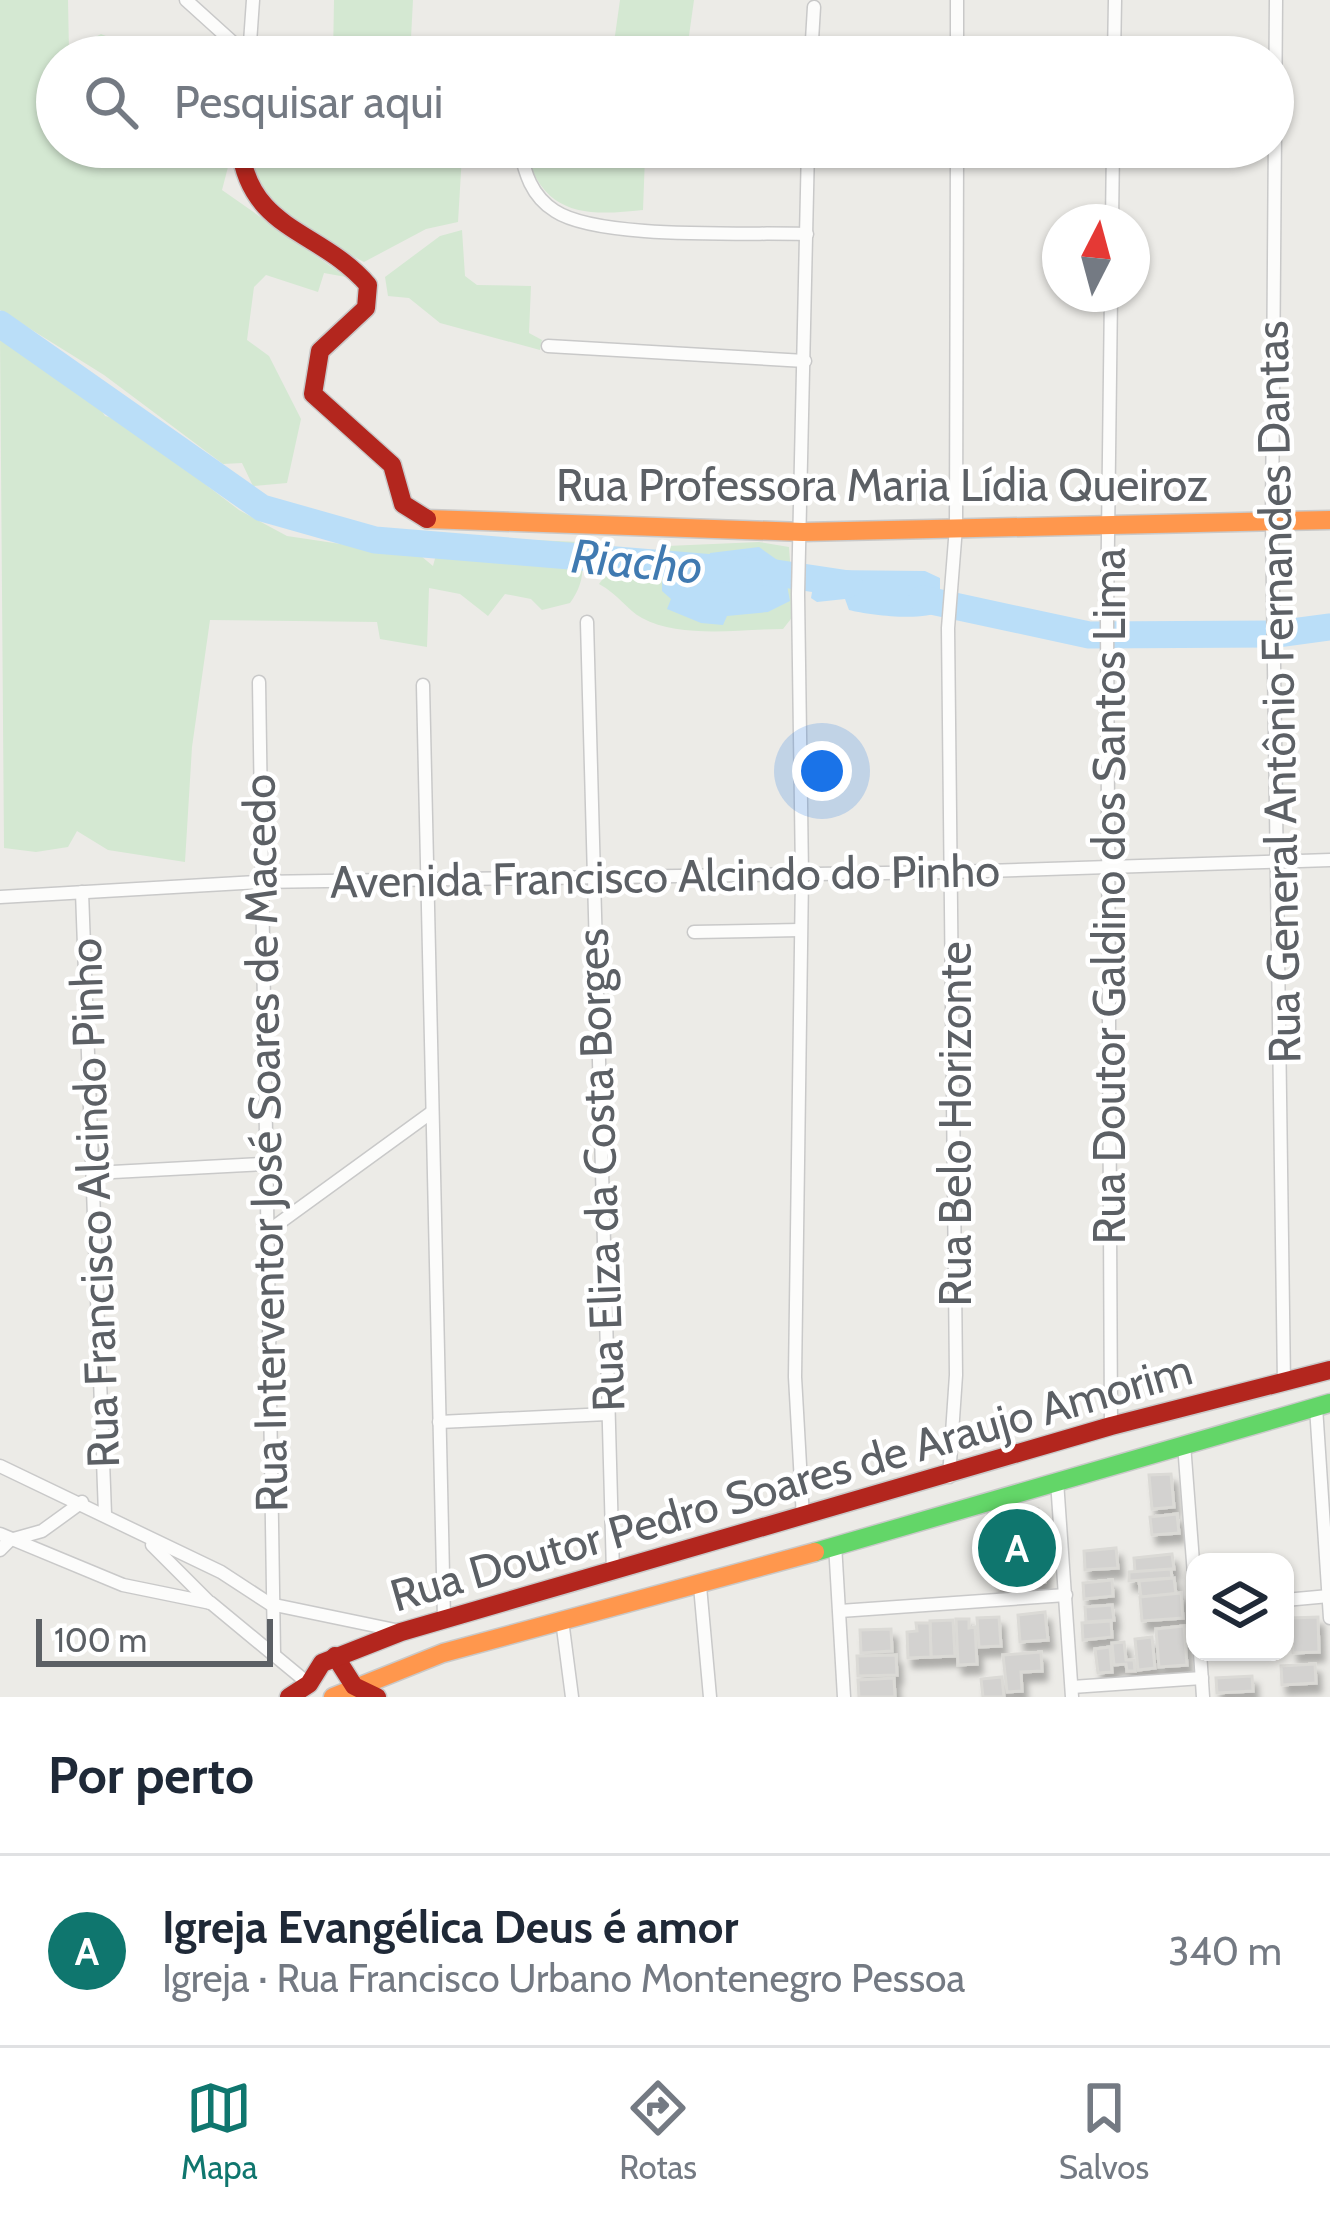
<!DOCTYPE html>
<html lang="pt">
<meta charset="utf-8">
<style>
body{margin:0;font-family:Cabin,sans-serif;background:#f6f6f7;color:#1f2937}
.controls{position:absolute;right:36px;bottom:36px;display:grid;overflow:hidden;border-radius:24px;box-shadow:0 3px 9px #0004}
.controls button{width:108px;height:108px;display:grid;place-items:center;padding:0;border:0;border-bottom:3px solid #e0e1e3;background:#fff;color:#1f2937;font:60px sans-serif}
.compass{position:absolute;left:1042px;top:204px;width:108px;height:108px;border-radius:50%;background:#fff;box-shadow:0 3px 9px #0004;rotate:6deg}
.scale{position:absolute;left:36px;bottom:30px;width:237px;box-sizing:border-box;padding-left:12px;border:6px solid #5c6065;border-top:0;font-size:33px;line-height:42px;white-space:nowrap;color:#5c6065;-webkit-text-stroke:9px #fff;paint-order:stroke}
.you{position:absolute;left:822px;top:771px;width:42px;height:42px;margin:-30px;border:9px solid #fff;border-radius:50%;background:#1a73e8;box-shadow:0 0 0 18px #1a73e833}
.badge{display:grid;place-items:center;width:78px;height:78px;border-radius:50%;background:#0f766e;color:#fff;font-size:39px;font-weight:700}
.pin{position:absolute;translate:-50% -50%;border:6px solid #fff;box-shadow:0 3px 12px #0006}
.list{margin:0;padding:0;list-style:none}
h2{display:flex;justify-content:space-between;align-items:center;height:156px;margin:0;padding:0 48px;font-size:51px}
h2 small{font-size:39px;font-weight:400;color:#747a83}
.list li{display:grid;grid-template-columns:78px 1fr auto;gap:36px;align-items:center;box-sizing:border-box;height:192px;padding:0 48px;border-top:3px solid #e0e1e3}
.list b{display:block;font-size:45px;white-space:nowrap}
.list p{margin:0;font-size:39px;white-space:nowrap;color:#747a83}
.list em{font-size:39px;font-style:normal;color:#747a83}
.icon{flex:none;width:66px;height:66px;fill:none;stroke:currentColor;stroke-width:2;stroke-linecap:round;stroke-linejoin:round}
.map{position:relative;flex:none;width:1330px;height:1697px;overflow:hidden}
.search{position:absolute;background:#fff;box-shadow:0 3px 9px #0004;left:36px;right:36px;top:36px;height:132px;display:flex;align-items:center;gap:30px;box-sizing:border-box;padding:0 42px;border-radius:66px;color:#747a83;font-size:45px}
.sheet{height:348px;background:#fff}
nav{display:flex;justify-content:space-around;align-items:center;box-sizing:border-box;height:168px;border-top:3px solid #e0e1e3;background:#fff;font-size:33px;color:#747a83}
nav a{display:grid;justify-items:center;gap:6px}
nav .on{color:#0f766e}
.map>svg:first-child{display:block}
.green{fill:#d4e8d2}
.water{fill:#badef8}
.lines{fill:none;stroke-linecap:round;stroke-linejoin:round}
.river{stroke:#badef8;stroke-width:27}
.building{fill:#d3d2d0;stroke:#dbdad6;stroke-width:3;filter:url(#shadow)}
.street-casing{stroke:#c9c9c9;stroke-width:15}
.fast-casing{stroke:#c9c9c9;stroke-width:21}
.slow-casing{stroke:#c9c9c9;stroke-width:21}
.jam-casing{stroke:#c9c9c9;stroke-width:21}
.street{stroke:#fcfcfb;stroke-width:12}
.fast{stroke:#63d668;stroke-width:18}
.slow{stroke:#ff974d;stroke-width:18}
.jam{stroke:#b3261e;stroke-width:18}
.labels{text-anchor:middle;stroke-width:9;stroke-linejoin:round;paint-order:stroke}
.street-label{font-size:45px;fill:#5c6065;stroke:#fff}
.water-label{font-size:48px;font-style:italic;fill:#407ab1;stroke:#fff}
</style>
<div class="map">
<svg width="1330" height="1697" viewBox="0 0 1330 1697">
<defs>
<filter id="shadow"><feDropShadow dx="5" dy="9" stdDeviation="3" flood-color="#0004"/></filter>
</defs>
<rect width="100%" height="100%" fill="#ecebe7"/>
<g class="green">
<polygon points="0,0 68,0 69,52 101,34 155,57 57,57 57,147 223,147 228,167 222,190 346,277 324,273 318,292 266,275 254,287 247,340 269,356 301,419 287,483 253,486 242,463 223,464 104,375 0,310"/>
<polygon points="334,0 413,0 410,57 333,57"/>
<polygon points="620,0 694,0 686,57 612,57"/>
<path d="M 251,147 L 415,147 L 416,155 L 462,155 L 458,222 L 426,229 L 364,262 C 304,230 261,221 251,147 Z"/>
<path d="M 524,147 L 624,147 L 624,154 L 645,157 L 643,210 C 581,217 542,214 524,147 Z"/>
<polygon points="462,230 465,276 477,285 531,286 529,333 542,340 540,350 440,323 409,298 388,296 385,277 440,236"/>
<path d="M 0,335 L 93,397 L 105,416 L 121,420 L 239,510 L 287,536 L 421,556 L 433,566 L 441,536 L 580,542 C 584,567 585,582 570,603 L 542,610 L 531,599 L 505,594 L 488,616 L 460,594 L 429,588 L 427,647 L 380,639 L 377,622 L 210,620 L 192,747 L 185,862 L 108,850 L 77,831 L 68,847 L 36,852 L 4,848 Z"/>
<path d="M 759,542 L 789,547 L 794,615 L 783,629 C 741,629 681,639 642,618 C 627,610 618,594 599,584 L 610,569 L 639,570 L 667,546 Z"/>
</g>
<g class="water">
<polygon points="759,547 783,564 790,601 768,612 727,616 723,625 701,623 667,609 671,599 662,591 662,580 675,567 709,560 710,553"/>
<path d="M 828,570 L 925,571 L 940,578 L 940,611 C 924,622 868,615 849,610 L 845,599 L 817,602 L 811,598 L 815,575 Z"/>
</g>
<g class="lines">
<g class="river">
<polyline points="0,324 262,508 375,540 776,573 849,584"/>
<polyline points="922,599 1089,635 1277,634 1330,627"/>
</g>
</g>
<g class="building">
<polygon points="1171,1474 1174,1507 1152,1509 1149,1475"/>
<polygon points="1038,1509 1045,1582 996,1587 988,1514"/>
<polygon points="1177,1514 1179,1533 1152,1535 1150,1517"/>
<polygon points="1116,1548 1118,1568 1085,1570 1084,1551"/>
<polygon points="1172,1554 1174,1569 1135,1572 1134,1558"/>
<polygon points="1171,1569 1172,1578 1129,1581 1129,1572"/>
<polygon points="1174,1578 1176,1594 1141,1597 1139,1581"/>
<polygon points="1112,1580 1113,1596 1084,1599 1083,1583"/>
<polygon points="1181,1593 1183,1618 1142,1621 1140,1597"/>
<polygon points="1112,1605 1114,1620 1086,1622 1085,1607"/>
<polygon points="1045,1612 1048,1640 1020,1642 1018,1615"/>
<polygon points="999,1617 1001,1646 979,1647 977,1618"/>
<polygon points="1318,1617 1319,1652 1293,1653 1291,1618"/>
<polygon points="956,1619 969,1619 969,1628 975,1627 977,1664 958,1665"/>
<polygon points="953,1620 955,1656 931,1657 930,1621"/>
<polygon points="1111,1621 1112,1637 1083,1640 1082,1623"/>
<polygon points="916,1623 930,1623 931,1657 908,1658 907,1632 917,1631"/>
<polygon points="1184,1626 1187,1665 1159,1667 1156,1629"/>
<polygon points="891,1629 892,1651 861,1653 860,1630"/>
<polygon points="1152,1637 1155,1668 1138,1670 1135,1639"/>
<polygon points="1124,1642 1126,1660 1134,1660 1135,1671 1127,1671 1126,1664 1114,1665 1112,1643"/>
<polygon points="1110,1647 1112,1672 1098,1673 1095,1649"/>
<polygon points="1041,1652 1042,1671 1021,1672 1022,1691 1007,1692 1003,1655"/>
<polygon points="896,1655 897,1675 858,1676 857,1656"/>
<polygon points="1315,1664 1316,1683 1282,1685 1281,1666"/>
<polygon points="1252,1676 1253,1691 1217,1693 1216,1678"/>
<polygon points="1002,1677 1004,1697 983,1697 981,1679"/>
<polygon points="894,1678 895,1697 859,1697 858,1680"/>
</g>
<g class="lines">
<g class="street-casing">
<g id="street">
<polyline points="186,0 249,57"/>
<polyline points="957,0 957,57"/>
<polyline points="1276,0 1272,521 1284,1384"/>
<polyline points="249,57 253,0"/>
<polyline points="811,57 814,7"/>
<polyline points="1114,57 1115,0"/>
<path d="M 519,147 C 525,173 531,196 555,211 C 599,240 749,232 807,234"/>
<polyline points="1112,222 1113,147"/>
<polyline points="548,346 805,361"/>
<polyline points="587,622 613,1573"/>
<polyline points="259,682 274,1654"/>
<polyline points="423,685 444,1619"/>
<polyline points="82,892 105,1514"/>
<polyline points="0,897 258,882 953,872 1330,860"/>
<polyline points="694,932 800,930"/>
<polyline points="94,1173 263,1164"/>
<polyline points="271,1229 432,1112"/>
<polyline points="1316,1407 1330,1618"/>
<polyline points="439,1422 607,1414"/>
<polyline points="1111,1426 1107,616 1111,294"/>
<polyline points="1184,1444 1195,1588"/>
<polyline points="0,1466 221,1572 270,1604 400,1631"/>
<polyline points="949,1477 956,1375 948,628 956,527 957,147"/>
<polyline points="1057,1481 1072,1697"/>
<polyline points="803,1518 795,1377 802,875 798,594 808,147"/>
<polyline points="0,1534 123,1585 211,1603 309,1684"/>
<polyline points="835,1544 844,1697"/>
<polyline points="152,1545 210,1603"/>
<polyline points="0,1550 10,1540 42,1531 82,1502"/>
<polyline points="700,1586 710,1697"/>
<polyline points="1285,1600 1329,1596"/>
<polyline points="840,1611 1066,1595"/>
<polyline points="562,1620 572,1697"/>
<polyline points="1200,1652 1203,1697"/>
<polyline points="1072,1687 1202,1678"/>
</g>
</g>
<g class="fast-casing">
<polyline id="fast" points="815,1552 1330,1403"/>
</g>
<g class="slow-casing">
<g id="slow">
<polyline points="427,519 803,532 1330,520"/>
<polyline points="333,1697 443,1653 815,1552"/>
</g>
</g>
<g class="jam-casing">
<g id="jam">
<path d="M 240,147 C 250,232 320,229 368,285 L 366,308 L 320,351 L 313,394 L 392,465 L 403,504 L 427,519"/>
<polyline points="335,1656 354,1686 377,1697"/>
<polyline points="289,1697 309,1684 322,1663 401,1632 1111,1426 1330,1370"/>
</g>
</g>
<use href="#street" class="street"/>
<use href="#fast" class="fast"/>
<use href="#slow" class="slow"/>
<use href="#jam" class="jam"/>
</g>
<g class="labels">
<g class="street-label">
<text x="882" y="501">Rua Professora Maria Lídia Queiroz</text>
<text transform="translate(1278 692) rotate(-91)" y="16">Rua General Antônio Fernandes Dantas</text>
<text transform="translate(665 876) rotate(-1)" y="16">Avenida Francisco Alcindo do Pinho</text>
<text transform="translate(1109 896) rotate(-90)" y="16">Rua Doutor Galdino dos Santos Lima</text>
<text transform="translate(955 1124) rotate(-90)" y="16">Rua Belo Horizonte</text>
<text transform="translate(265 1143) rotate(-91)" y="16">Rua Interventor José Soares de Macedo</text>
<text transform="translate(600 1170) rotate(-92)" y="16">Rua Eliza da Costa Borges</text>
<text transform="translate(94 1203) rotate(-92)" y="16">Rua Francisco Alcindo Pinho</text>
<text transform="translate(791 1482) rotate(-16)" y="16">Rua Doutor Pedro Soares de Araujo Amorim</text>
</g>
<g class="water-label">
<text transform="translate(637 561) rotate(5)" y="17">Riacho</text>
</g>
</g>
</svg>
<div class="controls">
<button><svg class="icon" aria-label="layers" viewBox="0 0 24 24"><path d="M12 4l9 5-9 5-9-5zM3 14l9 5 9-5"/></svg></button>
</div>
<svg class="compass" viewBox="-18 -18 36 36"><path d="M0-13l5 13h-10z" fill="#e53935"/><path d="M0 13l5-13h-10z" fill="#747a83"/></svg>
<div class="scale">100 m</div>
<div class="you"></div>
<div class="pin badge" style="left:1017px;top:1548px">A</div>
<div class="search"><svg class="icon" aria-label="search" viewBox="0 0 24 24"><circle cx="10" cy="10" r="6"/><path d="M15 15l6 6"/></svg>Pesquisar aqui</div>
</div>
<section class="sheet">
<h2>Por perto<small></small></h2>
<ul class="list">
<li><span class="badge">A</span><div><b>Igreja Evangélica Deus é amor</b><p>Igreja · Rua Francisco Urbano Montenegro Pessoa</p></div><em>340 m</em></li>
</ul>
</section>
<nav>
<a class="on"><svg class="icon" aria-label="map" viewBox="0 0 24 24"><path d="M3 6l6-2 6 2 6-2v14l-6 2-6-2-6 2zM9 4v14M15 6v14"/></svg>Mapa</a>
<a><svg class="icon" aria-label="directions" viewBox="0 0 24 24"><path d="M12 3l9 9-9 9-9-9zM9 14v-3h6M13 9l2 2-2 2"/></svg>Rotas</a>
<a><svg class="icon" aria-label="saved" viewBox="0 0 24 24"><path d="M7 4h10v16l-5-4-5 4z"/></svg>Salvos</a>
</nav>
